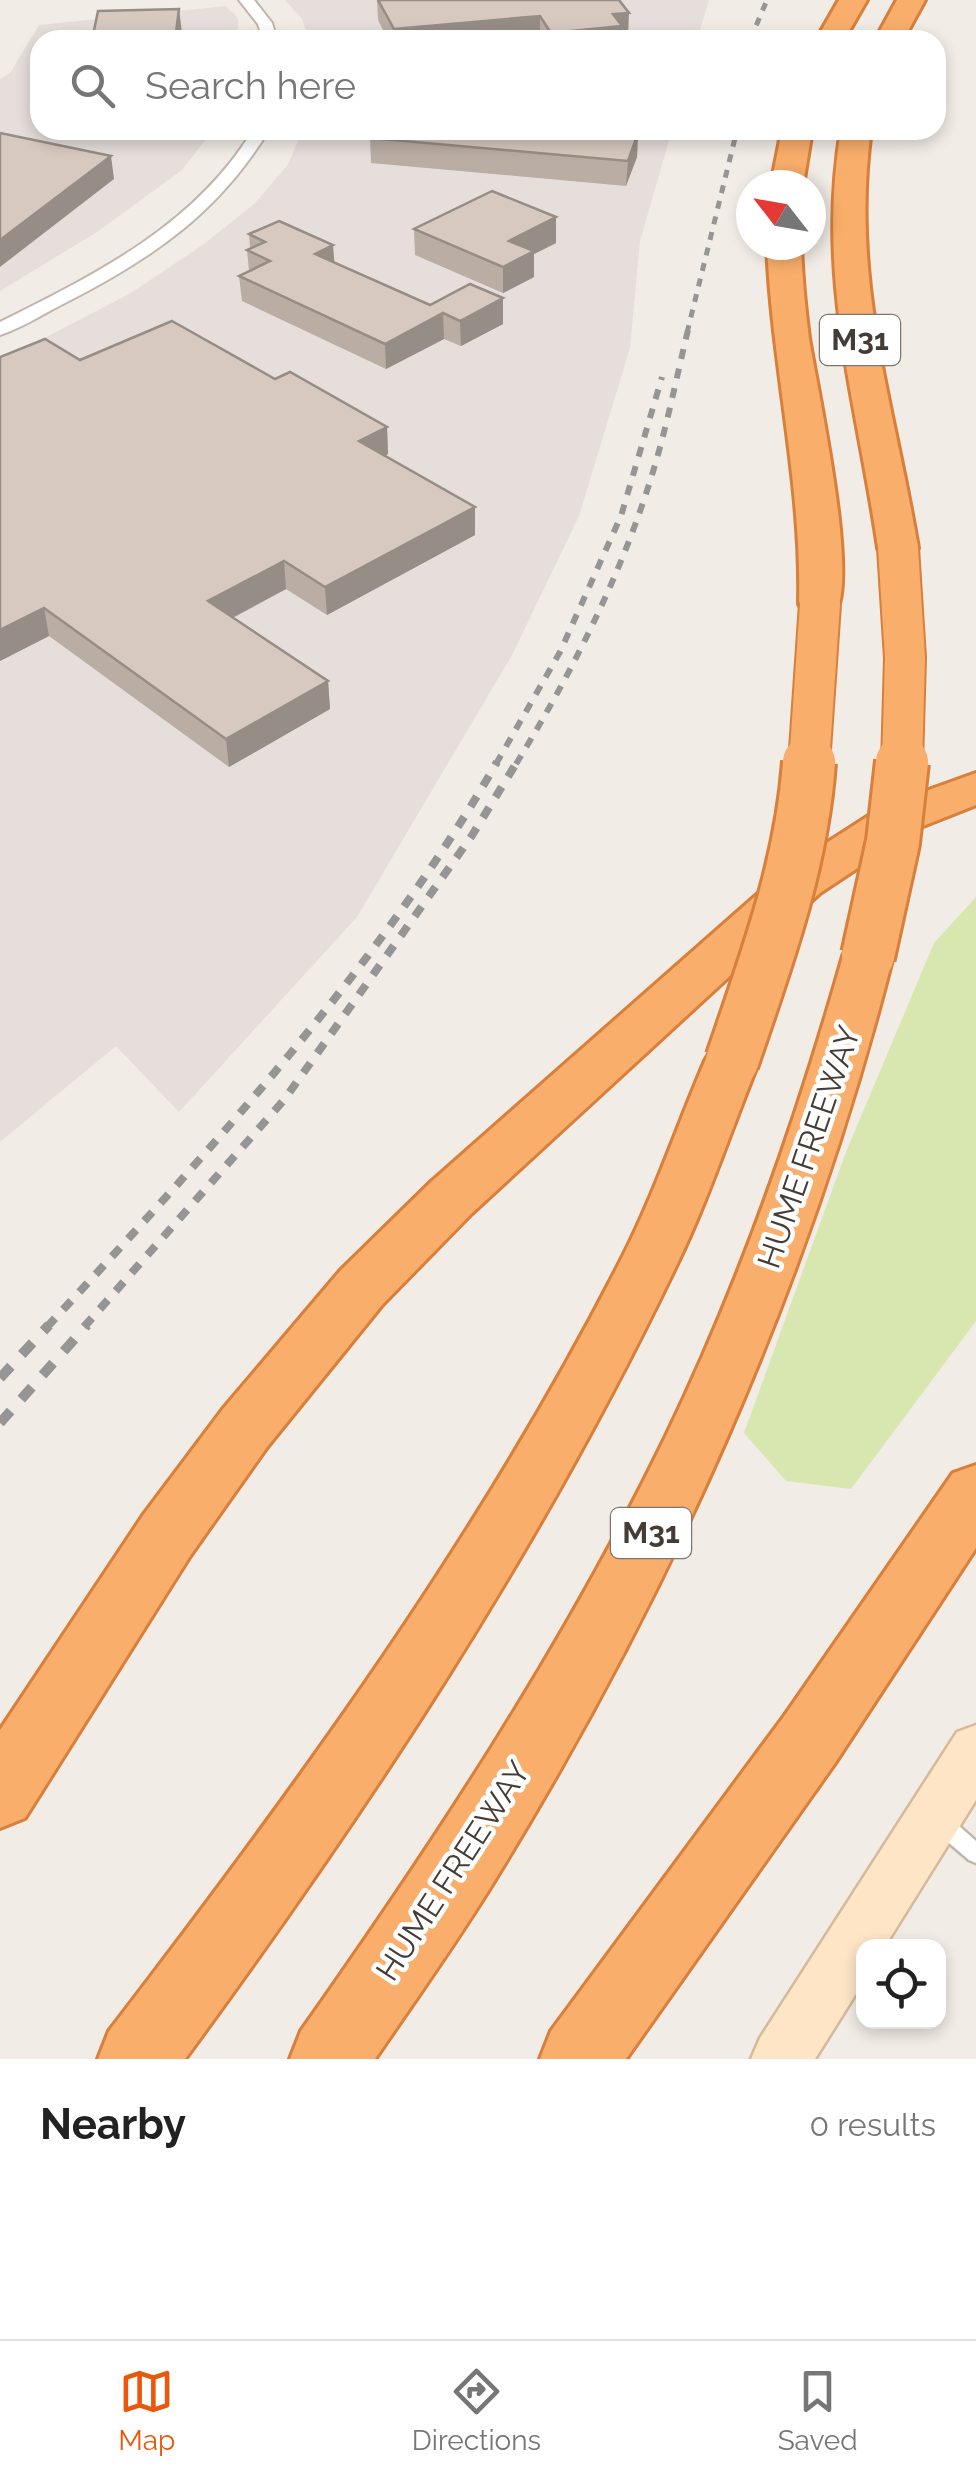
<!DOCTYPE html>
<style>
body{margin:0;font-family:Raleway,sans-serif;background:#f6f6f6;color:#222}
.controls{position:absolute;right:30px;bottom:30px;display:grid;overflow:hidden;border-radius:20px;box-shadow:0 5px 15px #0003}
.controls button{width:90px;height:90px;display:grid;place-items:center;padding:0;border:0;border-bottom:2px solid #e0e0e0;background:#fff;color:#222;font:50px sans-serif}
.compass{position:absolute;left:736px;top:170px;width:90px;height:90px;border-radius:50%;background:#fff;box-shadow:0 5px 15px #0003;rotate:301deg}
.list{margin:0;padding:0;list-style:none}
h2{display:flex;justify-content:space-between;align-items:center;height:130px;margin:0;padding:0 40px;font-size:42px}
h2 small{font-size:32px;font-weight:400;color:#767676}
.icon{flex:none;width:55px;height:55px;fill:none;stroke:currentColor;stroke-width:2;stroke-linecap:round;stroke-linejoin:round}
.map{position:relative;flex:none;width:976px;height:2059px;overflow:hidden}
.search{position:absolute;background:#fff;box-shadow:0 5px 15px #0003;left:30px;right:30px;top:30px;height:110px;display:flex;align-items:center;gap:25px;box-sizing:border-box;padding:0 35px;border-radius:30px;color:#767676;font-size:38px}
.sheet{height:280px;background:#fff}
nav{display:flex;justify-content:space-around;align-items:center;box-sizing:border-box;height:140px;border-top:2px solid #e0e0e0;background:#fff;font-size:28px;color:#767676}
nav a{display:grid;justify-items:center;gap:5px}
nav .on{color:#ea580c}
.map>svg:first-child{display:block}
.industrial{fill:#e5dedb}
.green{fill:#d8e6b0}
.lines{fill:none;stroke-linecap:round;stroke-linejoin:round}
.lane-casing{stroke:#c1b5ac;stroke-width:5}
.street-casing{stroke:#c1b5ac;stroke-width:4}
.secondary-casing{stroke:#d4b99a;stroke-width:5}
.highway-casing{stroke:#d87f3b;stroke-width:6}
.lane{fill:#fff;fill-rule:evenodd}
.street{fill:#fff;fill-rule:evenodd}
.secondary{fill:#fde5c6;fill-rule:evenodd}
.highway{fill:#f9ae6b;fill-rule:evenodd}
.rail-far3{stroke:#959595;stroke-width:5;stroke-dasharray:8 8;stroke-linecap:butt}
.rail-far2{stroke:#959595;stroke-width:6;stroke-dasharray:10 10;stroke-linecap:butt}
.rail-far1{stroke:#959595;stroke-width:8;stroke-dasharray:12 12;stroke-linecap:butt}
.rail{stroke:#959595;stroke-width:10;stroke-dasharray:16 16;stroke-linecap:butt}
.highway-bridge-far1-casing{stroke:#d87f3b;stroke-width:44;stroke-linecap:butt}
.highway-bridge-casing{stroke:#d87f3b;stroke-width:58;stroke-linecap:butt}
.highway-bridge-far1{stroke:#f9ae6b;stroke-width:40}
.highway-bridge{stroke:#f9ae6b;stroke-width:52}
.wall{fill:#b9ada4}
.shaded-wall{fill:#968d86}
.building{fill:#d7c9bf;stroke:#968d86;stroke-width:2.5}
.labels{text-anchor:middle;stroke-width:9;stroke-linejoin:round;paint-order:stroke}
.shield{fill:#fff;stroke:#7d7672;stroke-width:2.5}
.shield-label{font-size:30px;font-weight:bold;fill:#453c36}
.street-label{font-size:32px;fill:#453c36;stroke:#fff}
</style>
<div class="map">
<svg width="976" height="2059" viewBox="0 0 976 2059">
<rect width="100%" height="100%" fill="#f2ece6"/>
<g class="industrial">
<polygon points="285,0 709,0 697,40 310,40 302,19"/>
<polygon points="226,6 238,18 238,40 40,40 40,130 213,130 182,170 97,232 0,291 0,79 10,73 39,25"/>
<polygon points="303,130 672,130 640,241 630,348 579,516 512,655 357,917 179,1112 116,1046 0,1142 0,361 131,293 204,244 254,204 287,166"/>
</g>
<polygon class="green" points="976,897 976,1321 851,1489 786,1481 744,1433 846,1152 934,943"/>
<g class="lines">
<g class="lane-casing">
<polygon id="lane" points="942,1815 949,1817 976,1841 976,1863 969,1860 935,1831 933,1824 935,1817"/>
</g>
<g class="street-casing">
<g id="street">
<polygon points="239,0 254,0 272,23 277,40 263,40 258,24"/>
<path d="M 253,130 L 269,130 C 217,215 151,259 63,304 C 43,314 22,328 0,335 L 0,322 C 98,273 194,226 253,130 Z"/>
</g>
</g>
<g class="secondary-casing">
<polygon id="secondary" points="976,1725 976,1800 885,1946 864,1946 864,1981 815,2059 751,2059 760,2038 957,1732"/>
</g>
<g class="highway-casing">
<g id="highway">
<polygon points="839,0 867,0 844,40 816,40"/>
<polygon points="897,0 925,0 903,40 875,40"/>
<polygon points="782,130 812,130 803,185 771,185"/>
<path d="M 841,130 L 871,130 C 850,280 894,403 918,548 L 912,557 L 898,560 L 884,557 L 878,548 C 857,402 816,279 841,130 Z"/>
<path d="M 767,245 L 801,245 C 802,276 805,307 809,338 C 817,388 859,578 835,613 L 820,617 L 805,613 L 799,604 C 802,483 772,366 767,245 Z"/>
<polygon points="976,773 976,805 918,828 820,893 471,1214 382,1305 267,1447 190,1556 25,1818 0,1828 0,1730 144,1514 223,1409 340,1271 431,1182 786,869 884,806"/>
<path d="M 868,938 L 886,943 L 893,956 C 811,1280 675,1585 501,1870 C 462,1935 418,1996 375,2059 L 290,2059 L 301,2031 C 435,1841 563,1648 665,1438 C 740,1283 796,1122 843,956 L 850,943 Z"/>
<path d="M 732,1041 L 751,1047 L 759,1061 C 731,1129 709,1198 677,1264 C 542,1547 370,1807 185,2059 L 98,2059 L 109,2031 C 298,1785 482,1534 623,1256 C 655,1193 677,1126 705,1061 L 713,1047 Z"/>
<polygon points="976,1465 976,1548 835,1763 626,2059 540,2059 551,2031 785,1715 953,1473"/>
</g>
</g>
<use href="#lane" class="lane"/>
<use href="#street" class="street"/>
<use href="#secondary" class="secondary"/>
<use href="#highway" class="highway"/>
<g class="rail-far3">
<polyline points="750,40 767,0"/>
<polyline points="687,333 737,130"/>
</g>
<g class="rail-far2">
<polyline points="496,764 560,652 621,516 662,377"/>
<path d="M 516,764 C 573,671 624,570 655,465 C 668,421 677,375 688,330"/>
</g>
<g class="rail-far1">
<path d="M 47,1327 C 205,1156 382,964 497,762"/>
<polyline points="84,1327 284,1100 471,837 517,762"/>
</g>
<g class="rail">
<polyline points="0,1378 49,1325"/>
<polyline points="0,1423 87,1325"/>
</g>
<g class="highway-bridge-far1-casing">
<g id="highway-bridge-far1">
<polyline points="898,548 905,658 902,764"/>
<polyline points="809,764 820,604"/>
</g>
</g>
<g class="highway-bridge-casing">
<g id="highway-bridge">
<polyline points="868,956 893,842 902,762"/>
<path d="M 732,1061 C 765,964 802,865 809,762"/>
</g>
</g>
<use href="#highway-bridge-far1" class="highway-bridge-far1"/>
<use href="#highway-bridge" class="highway-bridge"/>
</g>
<g class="wall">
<polygon points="377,0 619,0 628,36 621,37 621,40 388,40 378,20"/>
<polygon points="638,133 637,157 626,186 371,163 370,138"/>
<polygon points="414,229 556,243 534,254 534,277 503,293 415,255"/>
<polygon points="249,234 334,262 430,305 503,298 503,324 461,346 444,339 386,369 242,301 239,276 249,271 247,250 250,248"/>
<polygon points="80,360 275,379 387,427 388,454 385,456 475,535 327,615 286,589 233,618 328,681 330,709 229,767 49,636 0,661"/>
</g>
<g class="shaded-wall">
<polygon points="179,9 182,33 181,40 175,40"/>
<polygon points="629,13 628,36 621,37 621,40 551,40 551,33 613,14"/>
<polygon points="540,16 540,39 394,40 394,29"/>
<polygon points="638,133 637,157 626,186 628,161"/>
<polygon points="111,156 114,179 0,267 0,240"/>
<polygon points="556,217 556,243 534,254 534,277 503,293 503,267 509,241"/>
<polygon points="333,245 335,270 315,254"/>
<polygon points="503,298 503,324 461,346 460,321"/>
<polygon points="443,313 444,339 386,369 385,344"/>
<polygon points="387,427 388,454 360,468 359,441"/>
<polygon points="475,507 475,535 327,615 325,587"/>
<polygon points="284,561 286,589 211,629 208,601"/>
<polygon points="44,608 49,636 0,661 0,630"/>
<polygon points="328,681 330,709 229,767 226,739"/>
</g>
<g class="building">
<polygon points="378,0 619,0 629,13 613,14 622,26 551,33 540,16 394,29"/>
<polygon points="179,9 175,40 92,40 98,11"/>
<polygon points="375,130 608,130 638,133 628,161 370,138"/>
<polygon points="0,133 111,156 0,240"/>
<polygon points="492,191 556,217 509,241 534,251 503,267 414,229"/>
<polygon points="279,221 333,245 315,254 430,305 470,284 503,298 460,321 443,313 385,344 239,276 270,261 247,250 265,242 249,234"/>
<polygon points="172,321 275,379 290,372 387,427 359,441 475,507 325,587 284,561 208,601 328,681 226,739 44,608 0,630 0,357 45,339 80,360"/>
</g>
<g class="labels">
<g class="shield">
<rect x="820" y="315" width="80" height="50" rx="8"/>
<rect x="611" y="1508" width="80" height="50" rx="8"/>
</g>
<g class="shield-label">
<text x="860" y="350">M31</text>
<text x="651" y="1543">M31</text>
</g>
<g class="street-label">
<text transform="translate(809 1147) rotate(-71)" y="11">HUME FREEWAY</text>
<text transform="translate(453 1871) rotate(-57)" y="11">HUME FREEWAY</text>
</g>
</g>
</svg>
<div class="controls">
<button><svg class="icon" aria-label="locate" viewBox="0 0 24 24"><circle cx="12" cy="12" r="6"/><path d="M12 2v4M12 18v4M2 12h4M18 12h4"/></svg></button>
</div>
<svg class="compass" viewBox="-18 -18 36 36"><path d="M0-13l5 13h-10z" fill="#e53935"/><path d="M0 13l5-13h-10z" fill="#767676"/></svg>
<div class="search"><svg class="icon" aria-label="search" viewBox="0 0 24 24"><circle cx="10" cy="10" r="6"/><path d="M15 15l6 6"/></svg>Search here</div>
</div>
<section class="sheet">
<h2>Nearby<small>0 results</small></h2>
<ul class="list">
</ul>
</section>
<nav>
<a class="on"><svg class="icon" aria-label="map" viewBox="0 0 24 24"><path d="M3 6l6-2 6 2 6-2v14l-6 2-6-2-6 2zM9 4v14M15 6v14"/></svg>Map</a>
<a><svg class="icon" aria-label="directions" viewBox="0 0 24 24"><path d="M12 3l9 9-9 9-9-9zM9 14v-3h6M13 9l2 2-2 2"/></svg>Directions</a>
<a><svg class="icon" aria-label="saved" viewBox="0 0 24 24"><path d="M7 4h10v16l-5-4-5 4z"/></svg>Saved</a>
</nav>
